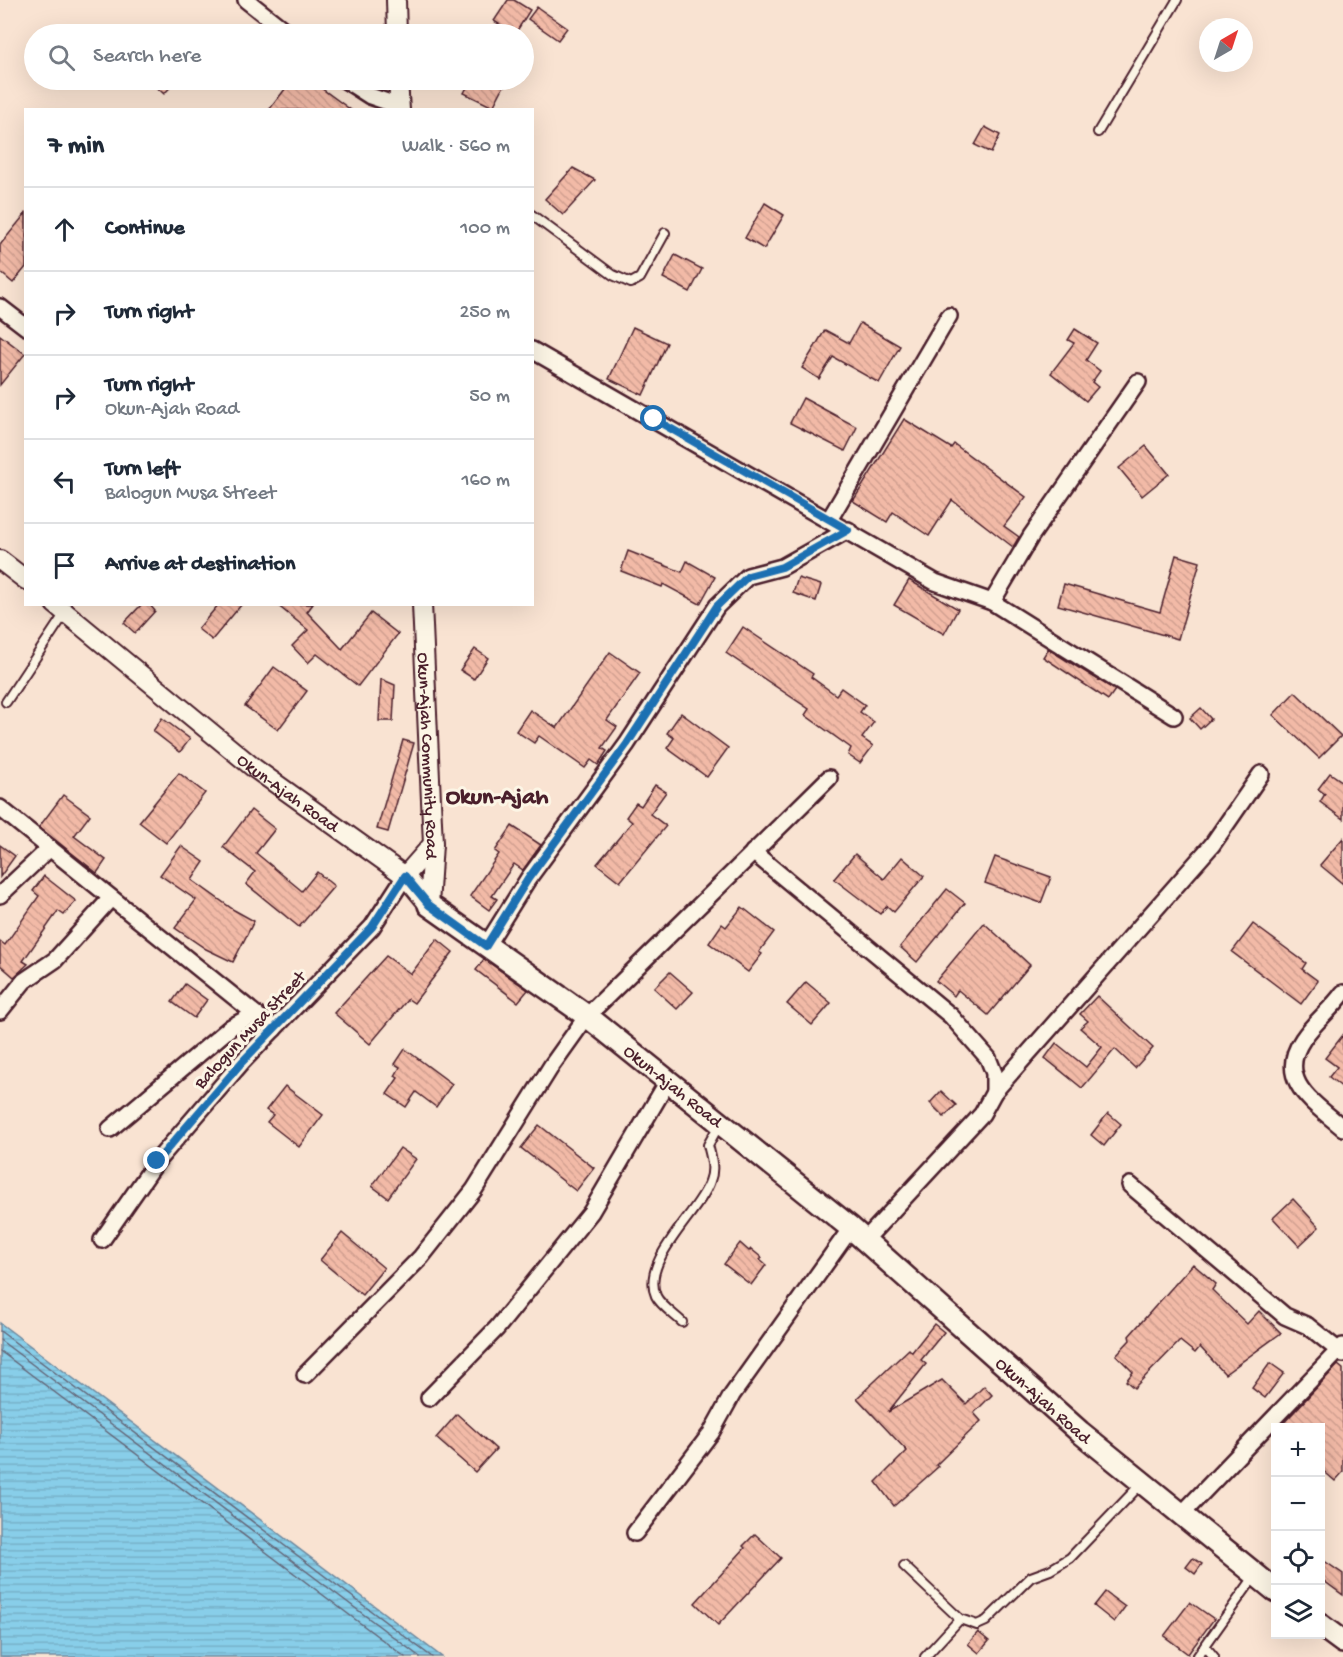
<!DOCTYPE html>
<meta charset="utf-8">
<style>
body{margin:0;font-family:"Gochi Hand",sans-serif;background:#f6f6f7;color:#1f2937}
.controls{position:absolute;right:18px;bottom:18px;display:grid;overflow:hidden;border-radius:0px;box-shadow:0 6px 24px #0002}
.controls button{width:54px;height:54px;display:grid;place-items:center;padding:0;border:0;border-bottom:2px solid #e0e1e3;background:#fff;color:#1f2937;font:30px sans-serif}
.compass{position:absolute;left:1199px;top:18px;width:54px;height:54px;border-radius:50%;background:#fff;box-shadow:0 6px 24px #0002;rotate:39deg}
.stop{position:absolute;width:18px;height:18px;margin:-14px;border:4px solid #1f6fb2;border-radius:50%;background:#fff}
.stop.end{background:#1f6fb2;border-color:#fff;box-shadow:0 2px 6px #0008}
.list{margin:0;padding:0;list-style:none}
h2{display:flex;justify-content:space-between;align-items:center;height:78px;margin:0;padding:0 24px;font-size:26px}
h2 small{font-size:20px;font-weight:400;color:#747a83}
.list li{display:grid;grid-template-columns:39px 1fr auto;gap:18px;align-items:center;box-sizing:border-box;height:84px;padding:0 24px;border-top:2px solid #e0e1e3}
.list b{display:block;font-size:22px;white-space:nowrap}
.list p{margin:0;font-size:20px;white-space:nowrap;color:#747a83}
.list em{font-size:20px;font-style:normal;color:#747a83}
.icon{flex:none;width:33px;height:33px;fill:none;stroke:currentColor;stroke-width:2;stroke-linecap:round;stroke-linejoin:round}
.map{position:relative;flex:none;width:1343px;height:1657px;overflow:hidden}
.search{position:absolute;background:#fff;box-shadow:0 6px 24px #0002;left:24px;top:24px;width:510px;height:66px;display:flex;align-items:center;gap:15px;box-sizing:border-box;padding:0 21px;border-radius:33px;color:#747a83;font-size:22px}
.panel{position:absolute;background:#fff;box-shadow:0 6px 24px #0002;left:24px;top:108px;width:510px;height:498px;border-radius:0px}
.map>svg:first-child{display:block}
.water{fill:url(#water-rules);stroke:#6f889d;stroke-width:1.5}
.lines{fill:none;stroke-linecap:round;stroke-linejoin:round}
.shore{stroke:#636577;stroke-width:1.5}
.building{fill:url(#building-back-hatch);stroke:#4a1f2b;stroke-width:1.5}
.service-casing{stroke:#4a1f2b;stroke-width:12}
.minor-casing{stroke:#4a1f2b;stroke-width:20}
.tertiary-casing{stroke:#4a1f2b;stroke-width:22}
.secondary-casing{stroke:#4a1f2b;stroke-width:26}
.service{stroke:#fcf5e5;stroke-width:8}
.minor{stroke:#fcf5e5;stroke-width:15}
.tertiary{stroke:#fcf5e5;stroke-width:18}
.secondary{stroke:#fcf5e5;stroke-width:21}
.route{stroke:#1f6fb2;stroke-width:8}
.labels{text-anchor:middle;stroke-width:6;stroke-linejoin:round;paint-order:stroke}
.street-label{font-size:18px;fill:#4a1f2b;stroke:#fcf5e5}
.district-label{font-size:24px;font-weight:bold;fill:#4a1f2b;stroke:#fcf5e5}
</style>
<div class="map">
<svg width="1343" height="1657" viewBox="0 0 1343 1657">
<defs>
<pattern id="water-rules" width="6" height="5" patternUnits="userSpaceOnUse" patternTransform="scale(1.5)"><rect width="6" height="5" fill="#88cee9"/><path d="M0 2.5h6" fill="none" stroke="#77b0c8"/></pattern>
<pattern id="building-back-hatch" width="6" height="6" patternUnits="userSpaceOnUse" patternTransform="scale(1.5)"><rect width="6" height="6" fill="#f2baa7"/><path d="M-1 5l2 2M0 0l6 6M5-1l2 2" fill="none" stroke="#d19f90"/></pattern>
</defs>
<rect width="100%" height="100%" fill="#f9e3d2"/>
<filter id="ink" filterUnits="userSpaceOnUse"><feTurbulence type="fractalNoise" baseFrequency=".0167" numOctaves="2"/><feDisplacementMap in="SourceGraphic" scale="12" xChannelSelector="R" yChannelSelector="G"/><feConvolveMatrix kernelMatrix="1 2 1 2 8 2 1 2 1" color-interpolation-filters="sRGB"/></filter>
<g filter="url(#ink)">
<polygon class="water" points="0,1323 442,1657 0,1657"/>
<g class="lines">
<g class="shore">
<polyline points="0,1331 432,1657"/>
<polyline points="0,1340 420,1657"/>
<polyline points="0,1351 405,1657"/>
</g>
</g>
<g class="building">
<polygon points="508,0 514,0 530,10 515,34 494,21"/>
<polygon points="537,7 567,28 558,40 528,19"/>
<polygon points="149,80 177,80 164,94"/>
<polygon points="292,80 310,80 351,110 269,110"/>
<polygon points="471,80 507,80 493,107 464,93"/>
<polygon points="985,127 1000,135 991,153 975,145"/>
<polygon points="573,168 595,180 563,215 545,199"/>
<polygon points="765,203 784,215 764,249 745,238"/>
<polygon points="26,213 26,267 13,283 0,272 0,245"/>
<polygon points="675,255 702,269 690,292 663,278"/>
<polygon points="860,323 900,346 879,383 833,357 819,379 802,368 825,330 849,343"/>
<polygon points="633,327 667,343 643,395 609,379"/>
<polygon points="1075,329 1097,343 1086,360 1100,371 1092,382 1098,387 1086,401 1051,373 1074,343 1068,340"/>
<polygon points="0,335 25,354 0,385"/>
<polygon points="803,398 857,427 845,451 790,423"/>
<polygon points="904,419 951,448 954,444 1026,497 1004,526 1019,537 1013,547 952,500 929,536 893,512 887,522 853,501"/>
<polygon points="1146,446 1169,474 1142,496 1119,468"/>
<polygon points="628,551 682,572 687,561 715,577 700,604 663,584 662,587 621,571"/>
<polygon points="1176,555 1200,562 1178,639 1058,605 1064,584 1160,612"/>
<polygon points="798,578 821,585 816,601 793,593"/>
<polygon points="909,580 958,609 944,634 894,605"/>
<polygon points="142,604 149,604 155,611 135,633 124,623"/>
<polygon points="219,604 242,604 212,640 198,629"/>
<polygon points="276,604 313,604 307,612 342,649 371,613 398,634 358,686 317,654 308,663 292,646 308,630"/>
<polygon points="743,627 813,674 811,677 836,695 841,688 865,705 860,712 874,722 862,738 873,746 860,763 848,755 851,748 805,715 809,709 726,653"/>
<polygon points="475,649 488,658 474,679 460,670"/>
<polygon points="1048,649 1115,690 1108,700 1043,657"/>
<polygon points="610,652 640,673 607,720 617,727 602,748 607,751 598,765 591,760 585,768 539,736 534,743 516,731 530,710 557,728"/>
<polygon points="274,667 307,691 278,730 245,706"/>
<polygon points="381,679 395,685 393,721 379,721"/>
<polygon points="1295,692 1341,736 1319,758 1273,715"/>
<polygon points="1201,708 1211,719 1200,729 1190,718"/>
<polygon points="681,713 728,748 707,777 667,748 674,738 667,733"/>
<polygon points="162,718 190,739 180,752 153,731"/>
<polygon points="403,740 414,743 388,832 377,829"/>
<polygon points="179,773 205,793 166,843 139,822"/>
<polygon points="1330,773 1343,782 1343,819 1320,802 1325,794 1318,789"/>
<polygon points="655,785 666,792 650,814 666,826 620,882 597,864 632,822 626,817 636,803 641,806"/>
<polygon points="63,795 90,815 74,836 106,860 97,873 39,827"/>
<polygon points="251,810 275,829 256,853 302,891 317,872 334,886 299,927 246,884 255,872 223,847"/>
<polygon points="512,826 541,845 523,870 514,864 492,896 497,899 489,910 470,896 499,854 495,851"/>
<polygon points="1343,838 1343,884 1320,865"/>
<polygon points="0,845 15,856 0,877"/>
<polygon points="181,846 204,862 192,880 234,910 254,921 233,962 206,949 175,928 196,900 160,875"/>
<polygon points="855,854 884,879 902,857 924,876 894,912 887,906 880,914 834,879"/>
<polygon points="995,857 1051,877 1041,903 985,883"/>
<polygon points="44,876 76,901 64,915 58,911 23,961 28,964 14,977 0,965 0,941 5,945 39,896 33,891"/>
<polygon points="947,889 965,903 917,962 900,947"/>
<polygon points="742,907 774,932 759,952 762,954 748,972 709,943 722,924 726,927"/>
<polygon points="984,923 1030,965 988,1015 958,990 954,996 936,981"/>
<polygon points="1253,924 1306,963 1302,969 1318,981 1301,1004 1232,952"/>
<polygon points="437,939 453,952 414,1003 408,999 370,1044 334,1013 386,956 411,974"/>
<polygon points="484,959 528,990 518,1002 476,970"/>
<polygon points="670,972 693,992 677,1009 654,988"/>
<polygon points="806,982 831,1003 812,1025 787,1004"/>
<polygon points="185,984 207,1000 194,1018 172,1002"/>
<polygon points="1097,996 1153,1048 1135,1068 1115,1049 1082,1088 1045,1058 1056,1043 1086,1067 1102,1047 1080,1028 1088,1021 1080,1014"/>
<polygon points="1343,1035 1343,1088 1329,1077 1337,1067 1325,1058"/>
<polygon points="405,1049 452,1084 436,1107 416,1092 406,1107 387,1094 398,1078 395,1076 400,1067 395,1064"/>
<polygon points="285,1086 323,1115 299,1147 267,1122 273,1115 266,1110"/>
<polygon points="941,1091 956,1105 944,1117 930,1103"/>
<polygon points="1108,1113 1121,1124 1104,1146 1091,1135"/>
<polygon points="539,1125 594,1168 576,1191 521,1148"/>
<polygon points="400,1148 416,1159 388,1198 372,1186"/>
<polygon points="1293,1199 1319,1227 1299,1246 1273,1218"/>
<polygon points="342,1233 384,1268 362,1295 320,1260"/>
<polygon points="740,1243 749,1251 751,1249 762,1258 760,1260 766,1265 751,1285 724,1264"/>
<polygon points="1193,1264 1216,1284 1212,1290 1247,1324 1259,1311 1281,1333 1225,1374 1200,1347 1195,1353 1180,1341 1134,1388 1126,1381 1133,1372 1116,1355 1130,1340 1129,1336"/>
<polygon points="934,1324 944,1332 921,1360 926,1364 888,1412 942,1380 966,1404 984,1386 992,1395 974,1413 981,1421 936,1465 938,1467 894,1506 876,1482 907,1451 857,1398 909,1349 912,1352"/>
<polygon points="1270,1363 1284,1373 1265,1398 1252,1388"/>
<polygon points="1338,1365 1343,1369 1343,1472 1335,1481 1320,1468 1320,1428 1279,1428"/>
<polygon points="457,1414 496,1449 475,1472 436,1438"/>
<polygon points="755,1534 781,1558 718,1625 695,1603 745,1548 743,1546"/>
<polygon points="1193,1558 1202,1564 1195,1574 1186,1567"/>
<polygon points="1320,1558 1343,1574 1343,1595 1320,1578"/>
<polygon points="1105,1592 1125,1607 1114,1622 1094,1606"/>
<polygon points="1190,1602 1214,1619 1188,1654 1164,1636"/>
<polygon points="978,1632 989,1641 979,1653 968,1644"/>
</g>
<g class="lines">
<g class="service-casing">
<g id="service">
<polyline points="1098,132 1177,0"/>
<polyline points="532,215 613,275 631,283 640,278 665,233"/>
<polyline points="6,702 65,613"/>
<path d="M 682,1322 C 675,1315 660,1305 656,1296 C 640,1260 700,1212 710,1181 C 715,1169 711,1157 708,1145 L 719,1125"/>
<polyline points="904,1566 960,1619 977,1625 986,1621 1031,1577 1050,1570 1070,1558 1141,1484"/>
<polyline points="1205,1646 1214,1657"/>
<polyline points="925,1657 960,1619"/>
<polyline points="1197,1657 1254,1577"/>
</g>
</g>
<g class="minor-casing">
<g id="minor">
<polyline points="246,0 289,34"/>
<polyline points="345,80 370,96 399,106"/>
<polyline points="0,307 26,327"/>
<polyline points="532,350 935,582 992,602 1174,716"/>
<polyline points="829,520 949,316"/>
<polyline points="992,602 1031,536 1138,382"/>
<polyline points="0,808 274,1029"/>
<polyline points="753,852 951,1016 988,1058 994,1073 994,1092"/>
<polyline points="0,895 50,848"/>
<polyline points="486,946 528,879 627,744 717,606 748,576 782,567 848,530"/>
<path d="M 1343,993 C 1331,1010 1314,1022 1303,1039 C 1275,1080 1314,1103 1343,1128"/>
<polyline points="0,1011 24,981 55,960 111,898"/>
<polyline points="110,1129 231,1027 255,1014"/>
<polyline points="1130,1185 1285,1316 1308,1326 1343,1354"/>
<polyline points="102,1240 157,1161 242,1062 372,927 405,876"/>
<polyline points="865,1240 982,1114 994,1092 1212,845 1261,774"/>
<polyline points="305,1375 421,1257 474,1190 552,1065 587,1016 829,778"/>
<polyline points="429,1398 497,1328 591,1212 668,1081"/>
<polyline points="1181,1515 1343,1346"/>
<polyline points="635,1533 711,1433 732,1395 851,1228"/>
</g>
</g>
<g class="tertiary-casing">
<g id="tertiary">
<polyline points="396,0 397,34"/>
<polyline points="398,80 400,110"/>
<polyline points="0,560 26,580"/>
<path id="s1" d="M 55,604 L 254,768 L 405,876 L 429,905"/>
<path id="s2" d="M 422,604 L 433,844 L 429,905"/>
<polyline points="405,876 433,844"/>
</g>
</g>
<g class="secondary-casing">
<g id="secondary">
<path id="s3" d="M 429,905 L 587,1016 L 851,1228 L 1080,1432 L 1276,1591"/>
<polyline points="1320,1625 1343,1642"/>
</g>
</g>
<use href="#service" class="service"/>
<use href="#minor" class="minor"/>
<use href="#tertiary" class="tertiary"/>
<use href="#secondary" class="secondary"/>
</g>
</g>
<g class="lines" filter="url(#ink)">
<polyline class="route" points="157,1161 242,1062 372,927 405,876 429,905 486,946 528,879 627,744 717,606 748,576 782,567 848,530 654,419"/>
</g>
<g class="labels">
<g class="street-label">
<text dy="6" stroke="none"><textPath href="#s2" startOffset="152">Okun-Ajah Community Road</textPath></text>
<text dy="6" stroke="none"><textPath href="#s1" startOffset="300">Okun-Ajah Road</textPath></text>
<text transform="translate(249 1029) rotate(-47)" y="6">Balogun Musa Street</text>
<text dy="6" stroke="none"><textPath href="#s3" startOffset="304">Okun-Ajah Road</textPath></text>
<text dy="6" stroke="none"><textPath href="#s3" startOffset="790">Okun-Ajah Road</textPath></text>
</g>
<g class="district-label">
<text x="497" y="803">Okun-Ajah</text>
</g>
</g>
</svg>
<div class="controls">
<button>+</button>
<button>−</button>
<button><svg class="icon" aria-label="locate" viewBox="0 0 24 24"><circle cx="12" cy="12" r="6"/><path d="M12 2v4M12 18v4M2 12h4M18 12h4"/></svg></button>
<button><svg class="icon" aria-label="layers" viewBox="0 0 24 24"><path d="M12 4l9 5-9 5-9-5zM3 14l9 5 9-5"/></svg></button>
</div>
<svg class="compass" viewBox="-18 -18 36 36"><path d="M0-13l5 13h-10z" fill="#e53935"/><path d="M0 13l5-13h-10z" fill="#747a83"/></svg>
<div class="stop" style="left:654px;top:419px"></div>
<div class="stop end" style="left:157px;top:1161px"></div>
<div class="search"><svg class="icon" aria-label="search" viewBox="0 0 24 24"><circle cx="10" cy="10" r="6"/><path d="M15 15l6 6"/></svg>Search here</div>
<section class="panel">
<h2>7 min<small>Walk · 560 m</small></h2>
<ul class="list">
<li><svg class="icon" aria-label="ahead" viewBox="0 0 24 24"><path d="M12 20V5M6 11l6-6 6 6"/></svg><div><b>Continue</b></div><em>100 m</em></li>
<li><svg class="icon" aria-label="right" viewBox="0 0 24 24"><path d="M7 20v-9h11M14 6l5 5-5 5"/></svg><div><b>Turn right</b></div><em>250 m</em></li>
<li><svg class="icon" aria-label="right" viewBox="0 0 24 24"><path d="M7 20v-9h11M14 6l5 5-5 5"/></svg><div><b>Turn right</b><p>Okun-Ajah Road</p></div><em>50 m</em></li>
<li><svg class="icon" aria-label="left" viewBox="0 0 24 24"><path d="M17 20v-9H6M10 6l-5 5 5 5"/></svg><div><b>Turn left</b><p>Balogun Musa Street</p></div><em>160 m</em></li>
<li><svg class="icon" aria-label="arrive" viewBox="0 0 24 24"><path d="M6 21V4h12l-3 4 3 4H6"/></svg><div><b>Arrive at destination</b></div></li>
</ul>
</section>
</div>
